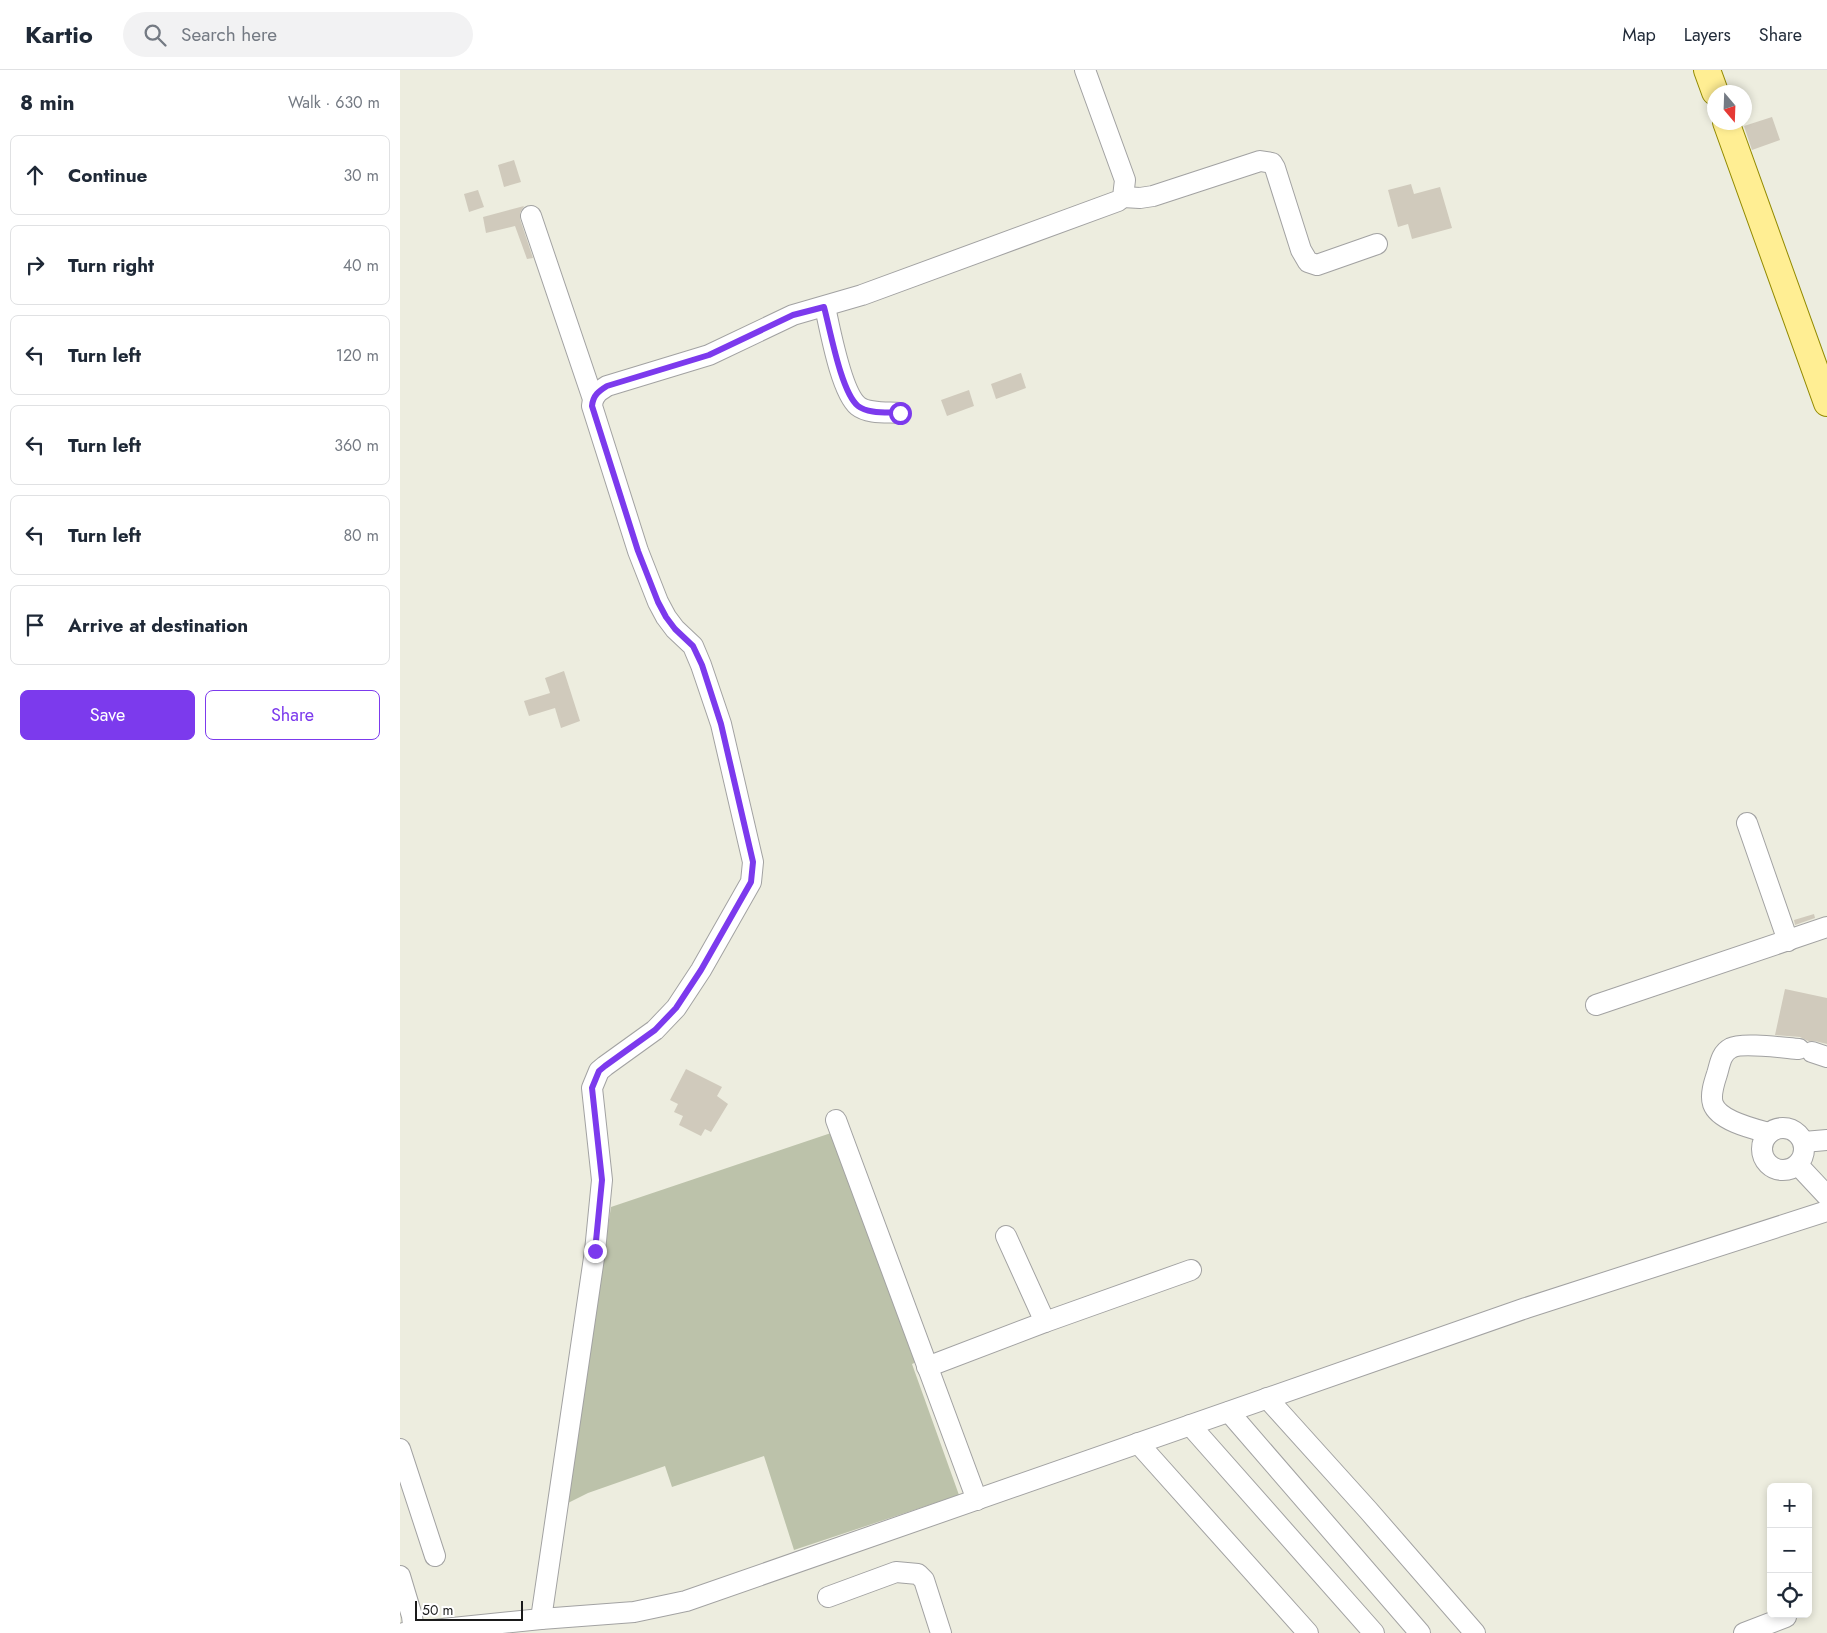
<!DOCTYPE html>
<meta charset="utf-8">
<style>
body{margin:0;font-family:Jost,sans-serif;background:#f2f2f3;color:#1f2937}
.controls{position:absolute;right:15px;bottom:15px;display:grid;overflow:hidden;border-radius:8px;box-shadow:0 2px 8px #0003}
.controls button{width:45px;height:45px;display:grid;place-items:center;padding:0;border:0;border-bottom:1px solid #e0e1e3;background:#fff;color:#1f2937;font:25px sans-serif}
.compass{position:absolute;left:1307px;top:15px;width:45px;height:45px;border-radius:50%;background:#fff;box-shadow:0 2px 8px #0003;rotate:161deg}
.scale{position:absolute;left:15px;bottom:12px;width:108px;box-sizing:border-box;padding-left:5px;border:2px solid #1b1b1b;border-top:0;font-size:14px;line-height:18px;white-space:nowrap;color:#1b1b1b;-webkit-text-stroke:4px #fff;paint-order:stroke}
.stop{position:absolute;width:15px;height:15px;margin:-11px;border:4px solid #7c3aed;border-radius:50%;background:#fff}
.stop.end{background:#7c3aed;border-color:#fff;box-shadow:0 1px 5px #0008}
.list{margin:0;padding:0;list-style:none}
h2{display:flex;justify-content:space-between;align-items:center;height:65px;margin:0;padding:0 20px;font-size:21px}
h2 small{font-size:16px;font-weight:400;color:#747a83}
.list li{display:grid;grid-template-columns:32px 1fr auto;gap:15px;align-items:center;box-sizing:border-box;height:80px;margin:0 10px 10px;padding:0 10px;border:1px solid #e0e1e3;border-radius:8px}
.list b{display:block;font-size:19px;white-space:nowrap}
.list em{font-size:16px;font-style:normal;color:#747a83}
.actions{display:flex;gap:10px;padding:15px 20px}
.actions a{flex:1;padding:11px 0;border:1px solid #7c3aed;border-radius:8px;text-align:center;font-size:18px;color:#7c3aed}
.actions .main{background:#7c3aed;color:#fff}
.icon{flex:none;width:28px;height:28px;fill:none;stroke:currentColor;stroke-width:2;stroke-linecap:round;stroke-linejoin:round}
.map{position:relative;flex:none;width:1427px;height:1563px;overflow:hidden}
header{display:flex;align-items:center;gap:30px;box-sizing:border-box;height:70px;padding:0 25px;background:#fff;border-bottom:1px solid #e0e1e3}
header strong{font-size:24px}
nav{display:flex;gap:28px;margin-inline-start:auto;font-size:18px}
.search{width:350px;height:45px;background:#f2f2f3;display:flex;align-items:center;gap:12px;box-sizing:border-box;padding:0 18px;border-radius:28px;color:#747a83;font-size:19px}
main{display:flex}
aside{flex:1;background:#fff}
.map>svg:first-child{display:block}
.construction{fill:#bcc2aa}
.building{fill:#d0cabc}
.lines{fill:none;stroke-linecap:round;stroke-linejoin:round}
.minor-casing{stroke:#a2a2a2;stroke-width:22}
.major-casing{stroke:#928a00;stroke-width:28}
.minor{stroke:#fff;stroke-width:20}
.major{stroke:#ffee93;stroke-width:26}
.route{stroke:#7c3aed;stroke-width:6}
</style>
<header>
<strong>Kartio</strong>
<div class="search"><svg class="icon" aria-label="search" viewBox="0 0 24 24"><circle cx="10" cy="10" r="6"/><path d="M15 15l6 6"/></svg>Search here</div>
<nav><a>Map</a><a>Layers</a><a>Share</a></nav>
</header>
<main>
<aside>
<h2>8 min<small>Walk · 630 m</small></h2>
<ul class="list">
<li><svg class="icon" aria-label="ahead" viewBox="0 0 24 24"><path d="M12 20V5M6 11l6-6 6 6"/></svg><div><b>Continue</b></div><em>30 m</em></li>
<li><svg class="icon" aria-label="right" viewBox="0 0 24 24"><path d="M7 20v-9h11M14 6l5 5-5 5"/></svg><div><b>Turn right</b></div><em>40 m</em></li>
<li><svg class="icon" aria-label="left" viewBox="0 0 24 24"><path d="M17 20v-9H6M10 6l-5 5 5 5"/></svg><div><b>Turn left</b></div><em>120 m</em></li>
<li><svg class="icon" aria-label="left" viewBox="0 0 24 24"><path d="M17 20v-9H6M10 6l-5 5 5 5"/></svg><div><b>Turn left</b></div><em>360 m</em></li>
<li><svg class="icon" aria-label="left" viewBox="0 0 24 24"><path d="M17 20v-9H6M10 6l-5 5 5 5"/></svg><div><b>Turn left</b></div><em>80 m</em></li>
<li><svg class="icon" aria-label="arrive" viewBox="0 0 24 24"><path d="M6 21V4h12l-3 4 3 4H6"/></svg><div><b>Arrive at destination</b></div></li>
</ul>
<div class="actions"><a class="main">Save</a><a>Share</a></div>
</aside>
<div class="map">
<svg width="1427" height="1563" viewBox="0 0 1427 1563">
<rect width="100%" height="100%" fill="#ededdf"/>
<polygon class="construction" points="434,1062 521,1290 512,1294 559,1425 394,1480 364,1386 272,1417 265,1396 188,1423 164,1435 211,1137"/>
<g class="building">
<polygon points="1372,47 1380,70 1352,80 1344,56"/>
<polygon points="114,90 121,112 104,117 98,95"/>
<polygon points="1011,114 1014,124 1040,117 1052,158 1012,169 1008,154 998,157 988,120"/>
<polygon points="78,120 84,137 69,142 64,124"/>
<polygon points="124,136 120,143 120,149 133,188 127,189 115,156 86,163 83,147"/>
<polygon points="621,303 626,318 596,329 591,314"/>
<polygon points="569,320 574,336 547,346 541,330"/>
<polygon points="164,601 180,651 161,658 155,638 129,646 124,631 150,623 145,608"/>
<polygon points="1414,844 1415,848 1395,855 1394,850"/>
<polygon points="1385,919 1427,928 1427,974 1415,971 1408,971 1400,967 1375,965"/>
<polygon points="286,999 322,1017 317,1026 328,1034 311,1062 305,1059 301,1066 279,1055 283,1046 274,1042 278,1034 270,1030"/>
</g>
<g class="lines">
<g class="minor-casing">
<g id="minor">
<polyline points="723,127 740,128 753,126 860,91 872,93 875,98 901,180 908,192 917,195 977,174"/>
<polyline points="131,146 193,329 192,336 238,481 258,532 266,547 275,559 293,576 301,595 321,654 353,792 351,812 301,900 276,938 255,960 205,996 199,1001 192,1018 202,1110 195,1181 141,1549"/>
<path d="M 425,237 C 430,259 441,322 458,336 C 468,344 488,342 500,343"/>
<polyline points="193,329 198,322 207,316 309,285 393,245 462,225 718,131 723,127 725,110 685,0"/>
<polyline points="1347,753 1388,871"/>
<polyline points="1196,935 1427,857"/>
<polyline points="1412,982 1427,987"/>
<polyline points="436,1050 577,1430"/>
<circle cx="1383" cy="1079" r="21"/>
<path d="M 1369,1063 C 1354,1059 1319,1051 1313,1034 C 1310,1025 1314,1013 1317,1004 C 1320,994 1321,983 1331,978 C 1342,972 1385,978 1399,979"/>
<polyline points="1404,1072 1427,1070"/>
<polyline points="1398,1095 1427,1126"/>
<polyline points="606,1166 645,1252"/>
<polyline points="527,1297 645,1252 791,1200"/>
<polyline points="867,1328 968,1440 1075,1563"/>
<polyline points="829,1342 1020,1563"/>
<polyline points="790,1355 974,1563"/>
<polyline points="738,1373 908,1563"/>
<polyline points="0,1379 35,1486"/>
<polyline points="0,1506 12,1546 14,1563"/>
<polyline points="428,1527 496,1502 518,1504 524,1510 541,1563"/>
<polyline points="4,1563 141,1549 234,1542 286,1531 1126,1238 1427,1141"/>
<polyline points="1344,1563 1386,1547"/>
</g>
</g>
<g class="major-casing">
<g id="major">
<polyline points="1307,0 1315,22"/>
<polyline points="1326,52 1427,333"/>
</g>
</g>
<use href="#minor" class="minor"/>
<use href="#major" class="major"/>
</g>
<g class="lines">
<path class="route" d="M 195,1181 L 202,1110 L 192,1018 L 199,1001 L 205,996 L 255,960 L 276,938 L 301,900 L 351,812 L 353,792 L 321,654 L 302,595 L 293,576 L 275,559 L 266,547 L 258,532 L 238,481 L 192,336 C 193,325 199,321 207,316 L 309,285 L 393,245 L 424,237 C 430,259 441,322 458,336 C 468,344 488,342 500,343"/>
</g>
</svg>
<div class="controls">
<button>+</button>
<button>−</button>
<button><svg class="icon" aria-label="locate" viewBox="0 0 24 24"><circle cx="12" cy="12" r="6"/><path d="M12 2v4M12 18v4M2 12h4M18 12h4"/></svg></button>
</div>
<svg class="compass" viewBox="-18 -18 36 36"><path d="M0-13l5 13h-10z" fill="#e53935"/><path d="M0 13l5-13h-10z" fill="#747a83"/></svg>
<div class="scale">50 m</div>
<div class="stop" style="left:500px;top:343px"></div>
<div class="stop end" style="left:195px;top:1181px"></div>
</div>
</main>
